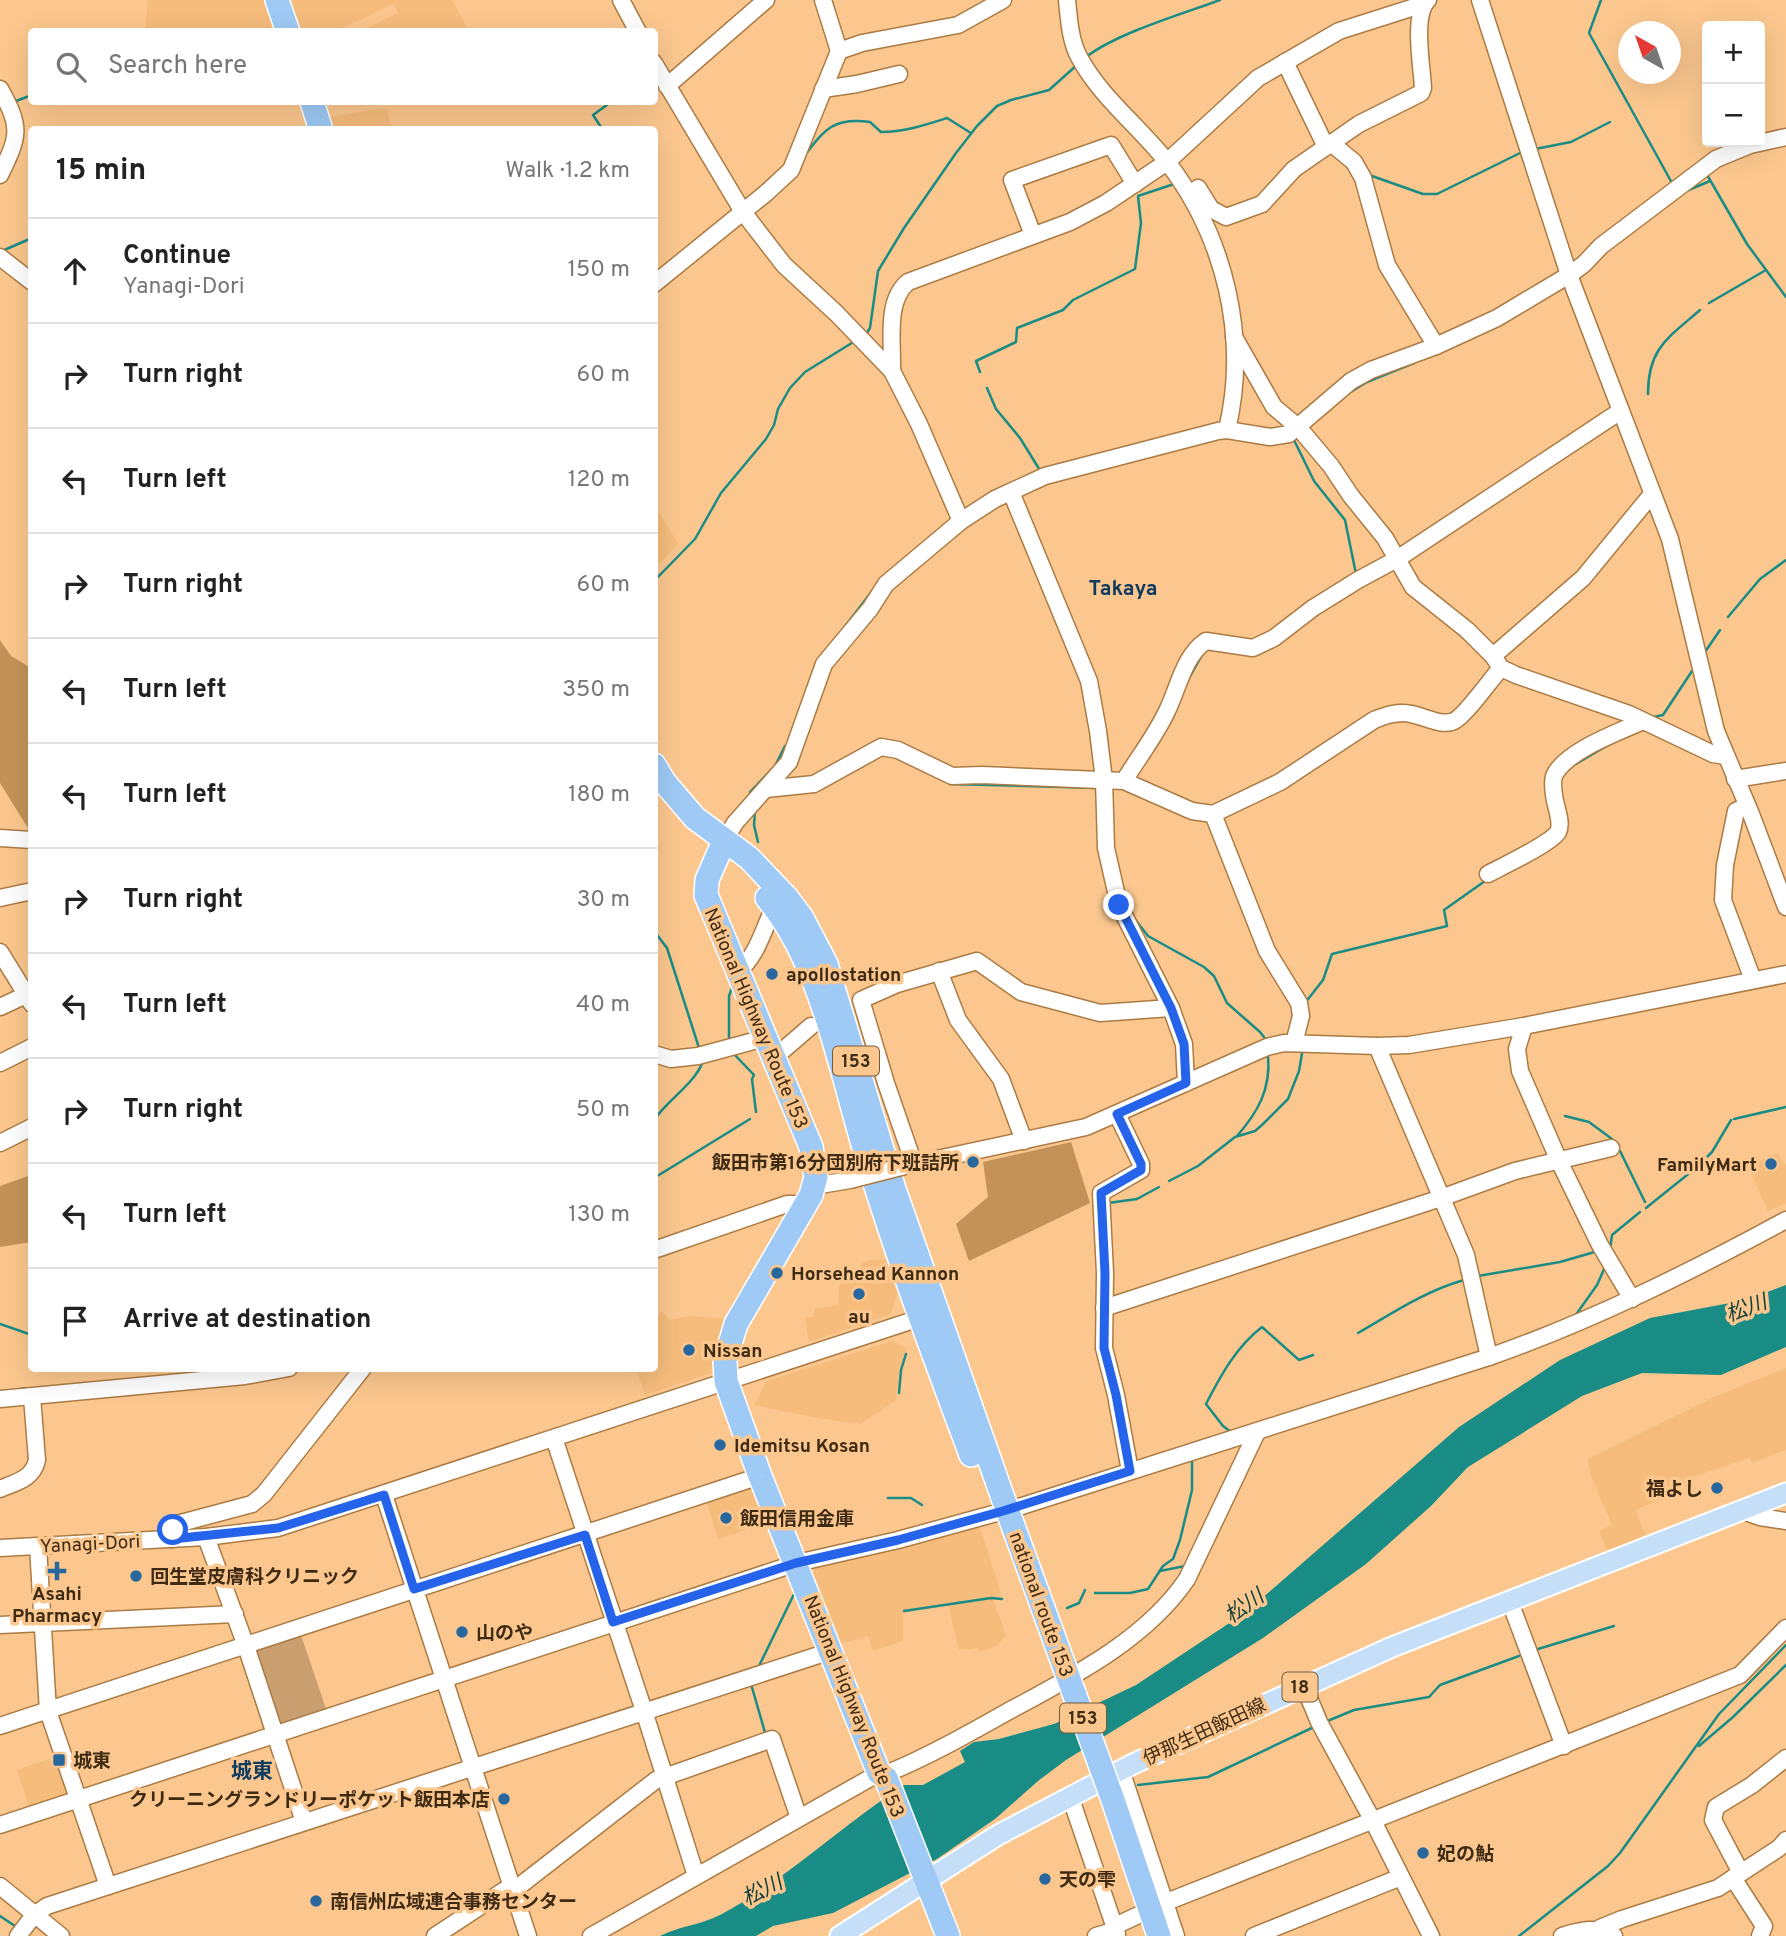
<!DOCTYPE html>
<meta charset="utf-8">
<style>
body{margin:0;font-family:Overpass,"Noto Sans JP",sans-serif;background:#f2f2f2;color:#222}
.controls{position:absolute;right:21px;top:21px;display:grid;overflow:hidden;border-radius:7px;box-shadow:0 7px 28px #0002}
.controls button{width:63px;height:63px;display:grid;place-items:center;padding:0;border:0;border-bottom:2px solid #e0e0e0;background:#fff;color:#222;font:35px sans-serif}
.compass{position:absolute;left:1618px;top:21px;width:63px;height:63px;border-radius:50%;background:#fff;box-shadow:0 7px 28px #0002;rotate:320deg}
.stop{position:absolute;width:21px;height:21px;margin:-16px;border:5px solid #2563eb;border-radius:50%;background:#fff}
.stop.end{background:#2563eb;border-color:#fff;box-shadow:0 2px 7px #0008}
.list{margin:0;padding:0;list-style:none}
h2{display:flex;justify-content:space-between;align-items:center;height:91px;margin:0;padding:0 28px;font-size:30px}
h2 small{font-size:23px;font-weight:400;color:#767676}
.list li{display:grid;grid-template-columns:46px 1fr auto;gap:21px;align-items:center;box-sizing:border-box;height:105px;padding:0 28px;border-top:2px solid #e0e0e0}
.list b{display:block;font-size:26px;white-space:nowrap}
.list p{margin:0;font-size:23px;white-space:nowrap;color:#767676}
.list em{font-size:23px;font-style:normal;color:#767676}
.icon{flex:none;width:38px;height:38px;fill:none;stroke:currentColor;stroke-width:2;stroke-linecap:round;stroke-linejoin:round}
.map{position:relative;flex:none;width:1786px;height:1936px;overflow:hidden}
.search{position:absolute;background:#fff;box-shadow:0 7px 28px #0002;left:28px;top:28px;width:630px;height:77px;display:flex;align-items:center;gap:18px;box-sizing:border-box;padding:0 24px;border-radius:7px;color:#767676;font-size:26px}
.panel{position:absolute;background:#fff;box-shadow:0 7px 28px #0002;left:28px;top:126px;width:630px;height:1246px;border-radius:7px}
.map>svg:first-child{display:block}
.built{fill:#f5bc7c}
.green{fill:#ca9f6f}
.forest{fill:#c49259}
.water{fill:#198c85}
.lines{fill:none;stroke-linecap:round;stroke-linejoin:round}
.stream{stroke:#198c85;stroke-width:2.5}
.minor-casing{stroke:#ac7b44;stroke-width:19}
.major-casing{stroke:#fff;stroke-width:23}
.highway-casing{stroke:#fff;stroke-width:26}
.minor{stroke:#fff;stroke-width:16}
.major{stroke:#c5dff9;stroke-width:19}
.highway{stroke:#9ecaf5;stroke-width:23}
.minor-bridge-casing{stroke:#ac7b44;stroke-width:19;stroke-linecap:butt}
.highway-bridge-casing{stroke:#fff;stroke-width:26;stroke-linecap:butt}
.minor-bridge{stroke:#fff;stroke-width:16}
.highway-bridge{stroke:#9ecaf5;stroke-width:23}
.route{stroke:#2563eb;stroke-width:9}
.poi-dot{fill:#28679d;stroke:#fbc78e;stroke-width:2.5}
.labels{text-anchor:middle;stroke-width:7;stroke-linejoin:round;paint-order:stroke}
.shield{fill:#fbc78e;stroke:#775a39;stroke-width:2}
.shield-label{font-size:18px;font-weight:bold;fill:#3f2b14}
.poi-label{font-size:19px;font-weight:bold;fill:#3f2b14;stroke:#fbc78e;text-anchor:start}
.street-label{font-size:19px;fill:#3f2b14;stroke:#fbc78e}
.neighbourhood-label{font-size:21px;font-weight:bold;fill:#0f3b60;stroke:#fbc78e}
.water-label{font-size:21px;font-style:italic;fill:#0e3e3a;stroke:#fbc78e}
</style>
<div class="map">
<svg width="1786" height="1936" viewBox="0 0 1786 1936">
<rect width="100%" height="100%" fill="#fbc78e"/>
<g class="built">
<polygon points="148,0 271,0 281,32 145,32"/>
<polygon points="285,0 452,0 469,31 361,31 398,13 394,4 336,31 295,31"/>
<polygon points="386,108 393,129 328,129 325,118"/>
<polygon points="654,504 678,544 655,568 654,568"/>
<polygon points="1778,1153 1784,1165 1786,1164 1786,1203 1768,1211 1748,1166"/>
<polygon points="870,1260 886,1260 897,1292 891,1314 809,1342 805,1318 813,1317 815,1309 838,1305 839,1286 863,1263"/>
<polygon points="662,1312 670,1320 689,1316 727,1319 718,1344 715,1368 711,1373 645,1395 636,1369 654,1368 655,1315"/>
<polygon points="892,1341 907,1348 899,1370 896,1400 861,1424 817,1418 754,1405 767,1381"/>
<polygon points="1786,1368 1786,1450 1752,1463 1749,1458 1683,1480 1670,1495 1635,1510 1648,1540 1610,1556 1599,1531 1612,1525 1591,1476 1588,1459 1714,1397"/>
<polygon points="754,1484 773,1521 718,1539 706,1500"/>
<polygon points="974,1526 980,1528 1001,1593 993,1600 1006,1635 997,1646 979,1652 978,1648 959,1650 948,1604 903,1613 903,1641 873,1651 868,1636 837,1645 810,1577 818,1565"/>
<polygon points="55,1757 68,1793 64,1797 30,1808 17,1770"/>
</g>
<polygon class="green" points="301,1635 326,1709 280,1724 256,1650"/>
<g class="forest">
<polygon points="0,640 11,656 31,668 31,833 0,783"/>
<polygon points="1071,1142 1090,1203 969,1261 956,1224 988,1197 983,1162"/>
<polygon points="31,1175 31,1242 0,1247 0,1186"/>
</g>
<path class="water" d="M 1786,1285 L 1786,1347 L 1721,1375 L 1642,1373 L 1582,1396 L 1468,1467 L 1431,1506 L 1366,1564 L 1263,1638 L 1066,1760 L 1038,1781 L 995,1819 L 937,1859 L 833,1913 L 773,1926 L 756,1936 L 660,1936 C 679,1926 701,1925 720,1915 C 786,1880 841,1826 904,1785 L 923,1785 L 965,1762 L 960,1751 L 974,1742 L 999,1739 L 1054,1724 L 1136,1685 L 1246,1612 L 1459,1427 L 1560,1360 L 1650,1318 L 1746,1300 Z"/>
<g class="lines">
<g class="stream">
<polyline points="1601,0 1589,33 1672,183"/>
<path d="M 1085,58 C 1114,34 1182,14 1220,0"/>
<polyline points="16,101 32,95"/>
<polyline points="0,108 1,107"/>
<polyline points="603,130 593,115 611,102"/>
<polyline points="1535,149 1571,142 1610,122"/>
<path d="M 805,155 C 825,129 834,117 870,122 L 881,132 C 904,132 925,125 947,118 L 971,133"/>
<polyline points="1706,173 1747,244 1786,297"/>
<polyline points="1372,176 1423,194 1437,194 1520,153"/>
<polyline points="1684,192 1710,181"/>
<polyline points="2,251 32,238"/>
<polyline points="1709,303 1766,270"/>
<polyline points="866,334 870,328 878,271 904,228 956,153 977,126 997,106 1011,100 1049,90 1077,65"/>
<polyline points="1443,351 1496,327"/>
<polyline points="980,372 976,361 1016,342 1017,328 1063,310 1073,300 1135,269 1141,223 1138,196 1174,184"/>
<polyline points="987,388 996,409 1020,438 1041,472"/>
<polyline points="1349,393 1367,382 1414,363"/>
<path d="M 1648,394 C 1648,348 1668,338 1700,310"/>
<polyline points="1294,440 1314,481 1345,520 1356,574"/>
<polyline points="1578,448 1616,423"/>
<polyline points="654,581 695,539 721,493 766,439 774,425 778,409 790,388 805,372 855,341"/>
<polyline points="1728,617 1760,579 1786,560"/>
<polyline points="843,629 873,590"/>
<polyline points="1705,652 1720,630"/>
<polyline points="1188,680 1202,655"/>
<polyline points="806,691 816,665"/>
<polyline points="1654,717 1663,715 1692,671"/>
<polyline points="1574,765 1610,744"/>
<polyline points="950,784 1097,788"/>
<polyline points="750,792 775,766 785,746"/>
<polyline points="755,811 754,825 758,842"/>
<polyline points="1134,918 1148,936 1204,967 1214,976 1227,1003 1260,1032 1267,1041"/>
<polyline points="654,931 667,948 700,1051"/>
<polyline points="1305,1003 1323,980 1332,954 1447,926 1444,910 1485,881"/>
<polyline points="729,1040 729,996 733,985"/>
<polyline points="732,1052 754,1075 752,1079 756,1112"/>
<polyline points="1565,1116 1589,1122 1612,1139"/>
<polyline points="1734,1119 1786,1107"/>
<path d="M 654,1120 C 668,1099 695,1084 703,1061"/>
<path d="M 1237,1136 C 1258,1112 1271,1089 1268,1056"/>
<polyline points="1620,1151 1645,1202"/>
<polyline points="654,1178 750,1119"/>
<polyline points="1169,1181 1198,1166 1235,1137 1255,1131 1262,1125 1288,1099 1299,1071 1303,1048"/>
<polyline points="1108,1203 1137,1199 1159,1187"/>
<polyline points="1646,1208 1697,1167 1712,1152 1731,1120"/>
<polyline points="1610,1249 1612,1235 1640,1212"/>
<polyline points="1478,1276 1560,1262 1598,1251"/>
<polyline points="1575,1316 1597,1285 1605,1267"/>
<polyline points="0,1324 32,1335"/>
<path d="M 1358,1333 C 1393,1313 1425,1291 1464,1280"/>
<polyline points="17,1390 25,1388"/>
<polyline points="899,1393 901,1370 906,1354"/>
<path d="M 1231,1432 L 1223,1426 L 1206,1404 C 1221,1375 1236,1347 1262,1327 L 1299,1360 L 1313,1355"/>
<polyline points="888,1498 911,1498 922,1505"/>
<polyline points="1160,1571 1185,1566"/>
<polyline points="1095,1593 1130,1593 1148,1589 1163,1566 1173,1559 1180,1540 1192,1490 1192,1459"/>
<polyline points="1067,1608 1079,1603 1085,1590"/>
<polyline points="904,1611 991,1598 1002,1599"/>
<polyline points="1538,1649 1614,1626"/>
<polyline points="758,1668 795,1592"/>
<polyline points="751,1684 766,1736"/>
<polyline points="1325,1722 1354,1710 1429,1697 1440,1685 1519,1656"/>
<polyline points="1699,1746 1733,1717 1786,1665"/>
<polyline points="1138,1785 1208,1777 1316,1726"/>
<polyline points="0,1916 18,1928"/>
<polyline points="1519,1936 1608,1866 1620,1853 1719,1714 1786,1645"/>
</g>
<g class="minor-casing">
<g id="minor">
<polyline points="621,0 638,32"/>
<path d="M 1067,0 C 1069,19 1070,40 1079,57 C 1101,98 1140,127 1168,163 C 1225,238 1249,337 1227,430"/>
<polyline points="1480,0 1569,275 1670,539 1716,731 1751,814 1786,907"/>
<polyline points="839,51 862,43 958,25 1003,0"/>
<polyline points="1285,62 1326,147"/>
<polyline points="654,63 743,212 784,265 836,313 892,371 919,424 961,521"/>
<polyline points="667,86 766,0"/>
<path d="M 0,89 C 22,128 19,136 0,175"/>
<polyline points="823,89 857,84 899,74"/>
<polyline points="1331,143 1354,162 1363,178 1387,265 1436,346"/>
<path d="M 1198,188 L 1211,209 L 1226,217 L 1262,204 L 1294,169 L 1359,124 L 1421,93 L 1423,88 C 1422,66 1412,15 1428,0"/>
<polyline points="1033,235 1012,180 1111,145 1135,184"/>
<polyline points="0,257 32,282"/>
<polyline points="654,284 765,194 791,170 839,51 823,0"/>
<polyline points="1234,337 1274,407 1299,428 1331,466 1351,496 1385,538 1413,587 1467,630 1493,656 1501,668 1516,675 1629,714 1713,754 1725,756"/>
<path d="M 892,371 C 893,343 885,301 908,282 L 1070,222 L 1106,203 L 1167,162 L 1258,78 L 1339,31 L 1424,4"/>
<polyline points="1011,492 1089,681 1098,731 1104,780 1106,848 1119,905 1171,1008 1184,1044 1186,1083"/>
<polyline points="1493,656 1583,578 1652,494"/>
<polyline points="1735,779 1786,771"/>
<path d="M 1124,781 C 1138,758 1156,735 1167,711 C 1178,689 1184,655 1206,641 L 1253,648 L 1274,638 L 1313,608 L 1358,580 L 1397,559 L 1619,412"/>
<path d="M 766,789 L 814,784 L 881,747 L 898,750 L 952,776 L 982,775 L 1124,781 L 1192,811 L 1213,814 L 1280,782 L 1374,720 C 1386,715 1398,711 1411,714 C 1424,716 1442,727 1454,721 C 1465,716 1491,679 1501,668"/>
<polyline points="1747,806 1736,811 1725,865 1723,900 1753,980"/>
<polyline points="1213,814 1267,951 1299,1003 1301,1016 1294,1043"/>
<polyline points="0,838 32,840"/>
<polyline points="724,841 735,823 789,762 824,664 870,609 886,584 961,521 995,499 1045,476 1218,431 1227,430 1270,437 1289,434 1351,381 1371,370 1436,346 1497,318 1569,275 1584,264 1601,246 1716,159 1750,145 1786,137"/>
<path d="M 1488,874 C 1503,866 1550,844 1558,832 C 1563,822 1555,806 1554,795 C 1553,788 1552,779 1555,774 C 1568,750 1619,732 1643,721"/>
<polyline points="0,898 32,891"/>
<polyline points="0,952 32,1004"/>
<polyline points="939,971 958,1020 1001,1079 1024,1141"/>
<path d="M 737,972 C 754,960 762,935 770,916"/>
<polyline points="0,1007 26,995"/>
<polyline points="1524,1026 1517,1049 1520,1071 1559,1161 1600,1245 1632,1299"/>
<polyline points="1377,1046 1466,1255 1489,1357"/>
<polyline points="654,1054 671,1059 698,1056 765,1038"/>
<polyline points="774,1058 811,1026"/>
<polyline points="0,1063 32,1047"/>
<polyline points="1117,1114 1141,1164 1141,1170 1101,1193 1105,1273 1104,1348 1116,1395 1130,1471"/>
<polyline points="0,1143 32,1127"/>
<polyline points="914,1164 886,1083 861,1000 897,984 977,961 1021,992 1100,1013 1171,1008"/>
<polyline points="909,1165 1086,1127 1267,1047 1284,1043 1377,1046 1409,1045 1524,1026 1786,974"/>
<polyline points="814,1186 850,1180"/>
<polyline points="654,1250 787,1204 797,1204 804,1208"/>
<polyline points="1104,1308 1441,1198 1515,1171 1611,1148"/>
<polyline points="0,1399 245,1376 289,1368"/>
<polyline points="554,1438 644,1711 696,1876"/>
<path d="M 0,1489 C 16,1482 33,1479 37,1460 L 32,1397"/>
<polyline points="384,1495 528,1936"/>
<polyline points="1740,1510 1760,1517 1786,1521"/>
<polyline points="206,1537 246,1646 304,1822"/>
<polyline points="172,1539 177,1524 252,1504 264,1494 363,1368"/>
<polyline points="38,1546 48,1711 108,1886"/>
<polyline points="0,1548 206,1537 278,1528 929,1315"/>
<polyline points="1510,1602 1564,1746"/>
<polyline points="0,1625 235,1614"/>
<polyline points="1304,1686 1319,1722 1373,1821 1431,1936"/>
<polyline points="0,1726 760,1476"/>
<polyline points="1121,1770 1176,1936"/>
<polyline points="1070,1796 1117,1934"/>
<path d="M 0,1825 L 797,1563 L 898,1540 L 1022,1506 L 1489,1357 C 1592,1321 1690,1272 1786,1220"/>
<polyline points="1741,1873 1713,1820 1716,1807 1752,1785 1786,1758"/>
<polyline points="1733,1878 1764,1926 1760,1936"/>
<polyline points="0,1886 61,1936"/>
<polyline points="513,1891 656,1780 772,1739 799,1818"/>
<polyline points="1115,1926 1164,1903 1740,1675 1786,1628"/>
<polyline points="1600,1928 1622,1919 1718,1888 1779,1848 1786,1840"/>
<polyline points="18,1936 34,1915 47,1906 831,1651"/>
<polyline points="435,1936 511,1886"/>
<path d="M 591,1936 L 879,1773 L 888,1773 C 929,1756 968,1734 1007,1712 C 1070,1678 1146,1640 1187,1579 L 1257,1432"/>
<polyline points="1096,1936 1116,1930"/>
<polyline points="1254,1936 1401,1877"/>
<path d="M 1562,1936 C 1580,1930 1597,1926 1614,1936"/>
</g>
</g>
<g class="major-casing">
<polyline id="major" points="840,1936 998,1835 1133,1764 1392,1647 1786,1493"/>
</g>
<g class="highway-casing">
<g id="highway">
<polyline points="277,0 288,32"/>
<polyline points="312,102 321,130"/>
<polyline points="654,765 665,783 695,818 749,858 787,898 802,918 826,964 894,1189 1004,1501"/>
<polyline points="724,841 707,880 706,895 811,1147 816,1177 811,1195 736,1324 725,1360 726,1381 760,1476 879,1773 886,1778 948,1936"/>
<path d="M 767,898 C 824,965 842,1080 869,1164 C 899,1262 935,1358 971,1455"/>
</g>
</g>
<use href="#minor" class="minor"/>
<use href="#major" class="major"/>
<use href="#highway" class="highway"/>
<g class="minor-bridge-casing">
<polyline id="minor-bridge" points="850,1180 909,1165"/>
</g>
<g class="highway-bridge-casing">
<polyline id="highway-bridge" points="1004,1501 1113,1800 1159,1936"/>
</g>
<use href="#minor-bridge" class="minor-bridge"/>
<use href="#highway-bridge" class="highway-bridge"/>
</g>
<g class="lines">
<polyline class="route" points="173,1530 172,1539 278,1528 384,1495 414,1589 585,1535 613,1622 796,1563 898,1540 1003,1511 1130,1471 1116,1395 1104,1348 1105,1273 1101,1193 1141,1170 1141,1164 1117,1114 1186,1083 1184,1044 1171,1008 1119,905"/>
</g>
<g class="poi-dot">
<circle cx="772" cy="974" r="7"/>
<circle cx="973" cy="1162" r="7"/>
<circle cx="1771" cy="1164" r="7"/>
<circle cx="777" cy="1273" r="7"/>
<circle cx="859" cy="1294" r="7"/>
<circle cx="689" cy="1350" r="7"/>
<circle cx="720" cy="1445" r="7"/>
<circle cx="1717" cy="1488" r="7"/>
<circle cx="726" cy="1518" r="7"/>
<path d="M53.5 1560.5h7v7h7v7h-7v7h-7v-7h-7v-7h7z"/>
<circle cx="136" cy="1576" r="7"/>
<circle cx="462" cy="1632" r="7"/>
<rect x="52" y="1753" width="14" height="14" rx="3.5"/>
<circle cx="504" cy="1799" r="7"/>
<circle cx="1423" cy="1853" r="7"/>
<circle cx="1045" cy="1879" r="7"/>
<circle cx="316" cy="1901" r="7"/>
</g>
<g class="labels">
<g class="shield">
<rect x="833" y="1046.5" width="46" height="29" rx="5"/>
<rect x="1282.5" y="1672.5" width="35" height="29" rx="5"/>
<rect x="1060" y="1703.5" width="46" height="29" rx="5"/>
</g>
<g class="shield-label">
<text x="856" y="1067">153</text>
<text x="1300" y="1693">18</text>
<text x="1083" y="1724">153</text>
</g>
<g class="poi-label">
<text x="786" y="981">apollostation</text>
<text x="959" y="1169" text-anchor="end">飯田市第16分団別府下班詰所</text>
<text x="1757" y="1171" text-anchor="end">FamilyMart</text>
<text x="791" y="1280">Horsehead Kannon</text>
<text x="859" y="1323" text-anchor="middle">au</text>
<text x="703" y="1357">Nissan</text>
<text x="734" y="1452">Idemitsu Kosan</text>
<text x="1703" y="1495" text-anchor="end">福よし</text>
<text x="740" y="1525">飯田信用金庫</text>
<text x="150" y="1583">回生堂皮膚科クリニック</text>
<text x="57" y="1600" text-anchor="middle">Asahi<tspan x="57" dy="22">Pharmacy</tspan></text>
<text x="476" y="1639">山のや</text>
<text x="73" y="1767">城東</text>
<text x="490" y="1806" text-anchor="end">クリーニングランドリーポケット飯田本店</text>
<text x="1437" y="1860">妃の鮎</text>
<text x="1059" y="1886">天の雫</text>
<text x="330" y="1908">南信州広域連合事務センター</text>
</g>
<g class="street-label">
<text transform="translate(757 1018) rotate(67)" y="7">National Highway Route 153</text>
<text transform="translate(90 1543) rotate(-3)" y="7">Yanagi-Dori</text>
<text transform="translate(1042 1604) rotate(70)" y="7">national route 153</text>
<text transform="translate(855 1706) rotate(68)" y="7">National Highway Route 153</text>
<text transform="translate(1204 1731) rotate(-25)" y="7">伊那生田飯田線</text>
</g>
<g class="neighbourhood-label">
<text x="1123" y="595">Takaya</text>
<text x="252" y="1778">城東</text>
</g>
<g class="water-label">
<text transform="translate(1746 1308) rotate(-20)" y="7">松川</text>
<text transform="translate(1244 1606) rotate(-35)" y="7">松川</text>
<text transform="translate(762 1890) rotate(-27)" y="7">松川</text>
</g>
</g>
</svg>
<div class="controls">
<button>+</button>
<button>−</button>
</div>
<svg class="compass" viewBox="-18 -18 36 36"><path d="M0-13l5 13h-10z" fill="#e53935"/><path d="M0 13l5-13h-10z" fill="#767676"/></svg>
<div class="stop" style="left:173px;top:1530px"></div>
<div class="stop end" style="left:1119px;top:905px"></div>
<div class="search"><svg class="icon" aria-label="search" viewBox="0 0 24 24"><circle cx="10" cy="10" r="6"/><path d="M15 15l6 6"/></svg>Search here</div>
<section class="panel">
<h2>15 min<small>Walk · 1.2 km</small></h2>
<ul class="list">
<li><svg class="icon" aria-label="ahead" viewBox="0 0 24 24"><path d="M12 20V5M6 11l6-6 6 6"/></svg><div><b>Continue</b><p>Yanagi-Dori</p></div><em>150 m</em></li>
<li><svg class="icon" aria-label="right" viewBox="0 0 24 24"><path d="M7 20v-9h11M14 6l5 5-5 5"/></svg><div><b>Turn right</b></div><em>60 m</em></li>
<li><svg class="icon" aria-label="left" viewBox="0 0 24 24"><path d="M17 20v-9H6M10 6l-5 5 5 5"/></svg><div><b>Turn left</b></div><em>120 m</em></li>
<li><svg class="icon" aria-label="right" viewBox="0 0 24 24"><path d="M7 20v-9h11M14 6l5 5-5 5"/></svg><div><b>Turn right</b></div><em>60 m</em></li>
<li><svg class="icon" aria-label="left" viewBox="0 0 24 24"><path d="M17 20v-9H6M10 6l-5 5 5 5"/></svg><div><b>Turn left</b></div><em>350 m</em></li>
<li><svg class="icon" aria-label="left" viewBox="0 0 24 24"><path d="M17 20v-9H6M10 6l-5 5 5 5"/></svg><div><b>Turn left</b></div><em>180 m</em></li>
<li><svg class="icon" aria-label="right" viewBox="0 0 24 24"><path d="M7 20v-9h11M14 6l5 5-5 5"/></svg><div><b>Turn right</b></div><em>30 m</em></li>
<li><svg class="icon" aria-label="left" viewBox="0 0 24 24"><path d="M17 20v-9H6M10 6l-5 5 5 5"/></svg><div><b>Turn left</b></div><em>40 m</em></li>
<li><svg class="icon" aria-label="right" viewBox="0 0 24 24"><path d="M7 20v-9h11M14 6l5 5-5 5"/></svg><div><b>Turn right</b></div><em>50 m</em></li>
<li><svg class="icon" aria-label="left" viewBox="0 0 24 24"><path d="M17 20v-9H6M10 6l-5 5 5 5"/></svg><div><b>Turn left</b></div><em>130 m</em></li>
<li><svg class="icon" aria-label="arrive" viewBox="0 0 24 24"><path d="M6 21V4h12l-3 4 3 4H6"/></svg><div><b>Arrive at destination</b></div></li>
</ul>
</section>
</div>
